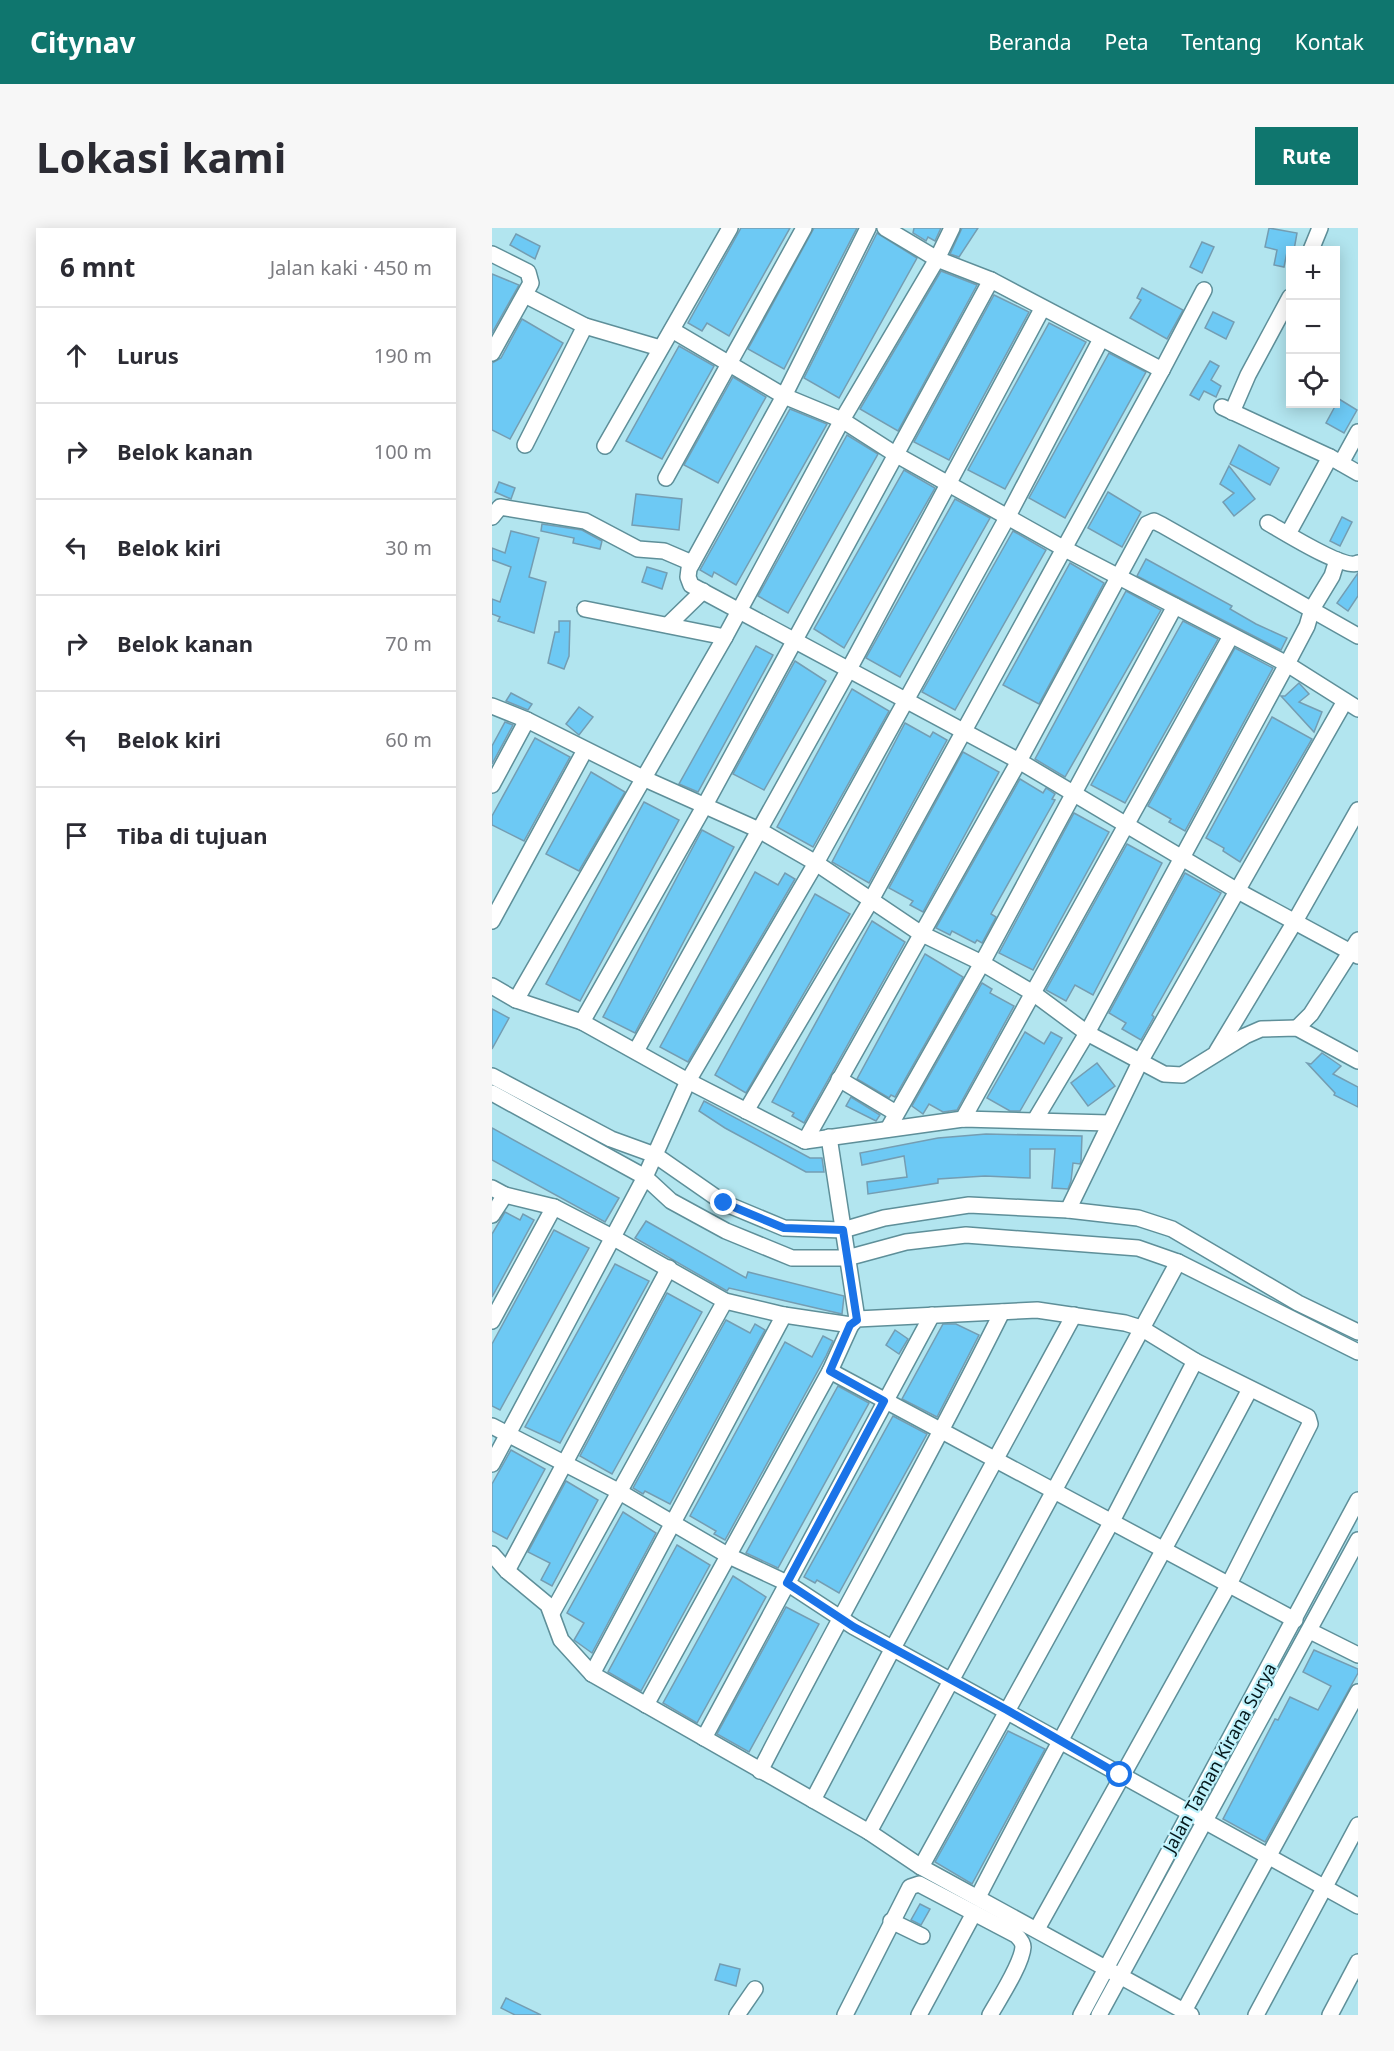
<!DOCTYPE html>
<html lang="id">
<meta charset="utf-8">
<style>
body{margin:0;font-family:"Noto Sans",sans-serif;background:#f7f7f7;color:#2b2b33}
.controls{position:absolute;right:18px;top:18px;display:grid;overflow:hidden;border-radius:0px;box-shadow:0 3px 15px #0003}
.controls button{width:54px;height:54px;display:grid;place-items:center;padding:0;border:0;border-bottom:2px solid #e1e1e2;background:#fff;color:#2b2b33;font:30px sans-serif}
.stop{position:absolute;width:18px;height:18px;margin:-14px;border:4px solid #1a73e8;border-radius:50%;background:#fff}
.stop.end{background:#1a73e8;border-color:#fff;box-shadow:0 2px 6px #0008}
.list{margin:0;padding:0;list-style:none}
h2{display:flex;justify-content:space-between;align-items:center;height:78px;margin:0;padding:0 24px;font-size:26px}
h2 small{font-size:20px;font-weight:400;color:#7c7c81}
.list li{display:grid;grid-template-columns:39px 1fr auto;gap:18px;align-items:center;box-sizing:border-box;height:96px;padding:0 24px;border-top:2px solid #e1e1e2}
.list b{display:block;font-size:22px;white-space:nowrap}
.list em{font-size:20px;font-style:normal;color:#7c7c81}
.icon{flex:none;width:33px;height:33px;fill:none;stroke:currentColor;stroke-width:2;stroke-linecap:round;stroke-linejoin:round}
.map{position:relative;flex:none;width:866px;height:1787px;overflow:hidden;border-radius:0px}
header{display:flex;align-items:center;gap:36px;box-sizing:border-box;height:84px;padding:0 30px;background:#0f766e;color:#fff}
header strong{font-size:28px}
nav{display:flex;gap:33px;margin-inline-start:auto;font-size:21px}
.intro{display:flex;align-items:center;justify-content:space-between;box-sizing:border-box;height:144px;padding:0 36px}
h1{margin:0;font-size:42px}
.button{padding:15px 27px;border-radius:0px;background:#0f766e;color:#fff;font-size:21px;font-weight:700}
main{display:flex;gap:36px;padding:0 36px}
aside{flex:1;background:#fff;border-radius:0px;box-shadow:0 3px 15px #0003}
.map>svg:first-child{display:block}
.building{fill:#6dc9f4;stroke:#749db2;stroke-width:1.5}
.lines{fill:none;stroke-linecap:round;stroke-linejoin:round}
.street-casing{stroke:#5e8f99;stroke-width:18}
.street{stroke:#fff;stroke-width:15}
.route{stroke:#1a73e8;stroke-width:8}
.labels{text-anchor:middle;stroke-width:4.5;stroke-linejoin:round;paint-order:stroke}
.street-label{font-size:18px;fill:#05181c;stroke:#bff2fc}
</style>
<header>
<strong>Citynav</strong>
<nav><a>Beranda</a><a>Peta</a><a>Tentang</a><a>Kontak</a></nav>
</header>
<div class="intro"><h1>Lokasi kami</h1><a class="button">Rute</a></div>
<main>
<aside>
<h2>6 mnt<small>Jalan kaki · 450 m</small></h2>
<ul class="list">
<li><svg class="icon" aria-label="ahead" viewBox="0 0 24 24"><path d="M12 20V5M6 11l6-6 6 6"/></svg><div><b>Lurus</b></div><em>190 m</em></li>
<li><svg class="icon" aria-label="right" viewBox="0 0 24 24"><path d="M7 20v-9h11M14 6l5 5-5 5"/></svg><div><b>Belok kanan</b></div><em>100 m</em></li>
<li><svg class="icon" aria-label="left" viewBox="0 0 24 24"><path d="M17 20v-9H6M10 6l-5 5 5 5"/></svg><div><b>Belok kiri</b></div><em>30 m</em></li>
<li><svg class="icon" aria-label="right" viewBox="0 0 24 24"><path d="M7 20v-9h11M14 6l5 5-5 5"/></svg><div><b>Belok kanan</b></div><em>70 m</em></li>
<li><svg class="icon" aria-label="left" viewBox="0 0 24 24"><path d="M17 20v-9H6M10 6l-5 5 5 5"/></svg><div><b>Belok kiri</b></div><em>60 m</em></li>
<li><svg class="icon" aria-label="arrive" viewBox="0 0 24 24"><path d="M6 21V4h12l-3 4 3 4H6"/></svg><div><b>Tiba di tujuan</b></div></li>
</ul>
</aside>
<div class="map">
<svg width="866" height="1787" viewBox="0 0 866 1787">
<rect width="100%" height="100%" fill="#b2e5ef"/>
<g class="building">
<polygon points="249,0 298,0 237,108 215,95 210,103 196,95"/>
<polygon points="322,0 365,0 292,141 256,121"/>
<polygon points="422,0 449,0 443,13 436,9 434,13 421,5"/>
<polygon points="470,0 486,0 467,29 458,26"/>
<polygon points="777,0 805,5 802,22 795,24 792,39 782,37 785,22 773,19"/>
<polygon points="385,5 425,30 347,170 312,150"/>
<polygon points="24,6 48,18 43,31 18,17"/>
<polygon points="710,14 722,19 710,45 698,39"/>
<polygon points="449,43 485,57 406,203 368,181"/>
<polygon points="0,46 27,57 0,105"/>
<polygon points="650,60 691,82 675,111 638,90 649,72 645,70"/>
<polygon points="502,67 537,84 457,232 422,214"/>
<polygon points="721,84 742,94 734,111 713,100"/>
<polygon points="30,91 71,115 18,211 0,202 0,135 9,130"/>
<polygon points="557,95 594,114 513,261 476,242"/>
<polygon points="187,118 222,138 170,231 134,213"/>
<polygon points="617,125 654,144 573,290 537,270"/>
<polygon points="718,133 727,138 719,152 729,158 724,169 712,163 707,172 698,167"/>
<polygon points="241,149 274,169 226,255 192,237"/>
<polygon points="847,171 865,182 852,205 834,195"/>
<polygon points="298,181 335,196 244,357 222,344 220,349 208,342"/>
<polygon points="355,207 386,226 296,385 266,368"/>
<polygon points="747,217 787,240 778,257 738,236"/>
<polygon points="737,238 763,271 742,288 731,274 742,265 728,256"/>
<polygon points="412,242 443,260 352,420 322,401"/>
<polygon points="7,254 23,260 19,271 3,264"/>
<polygon points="616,264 649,284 630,319 596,300"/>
<polygon points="144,266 190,271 187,302 140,297"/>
<polygon points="463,271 498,290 408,449 374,430"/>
<polygon points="850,289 860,294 848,318 838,313"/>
<polygon points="50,296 90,302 110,313 108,321 81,315 82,310 49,303"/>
<polygon points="19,303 47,310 37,349 54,354 42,405 6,393 8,389 0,386 0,371 8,374 19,339 0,332 0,320 13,325"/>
<polygon points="521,303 554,322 463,482 430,464"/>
<polygon points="654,331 740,378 738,381 764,396 795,410 789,422 645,348"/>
<polygon points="578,335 612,355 547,476 511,457"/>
<polygon points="155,339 175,345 170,361 150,354"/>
<polygon points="866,345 866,368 856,383 845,375"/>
<polygon points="634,363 669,382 573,549 543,531"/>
<polygon points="67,393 78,393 77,428 72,441 56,435 63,404 67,404"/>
<polygon points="691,393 726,411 633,575 599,557"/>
<polygon points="264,418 281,427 206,564 187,556"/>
<polygon points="743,420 781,440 693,603 677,594 679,591 656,578"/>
<polygon points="303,433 334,453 272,562 241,546"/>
<polygon points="807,455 817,466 807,474 830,484 822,504 789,468 793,468"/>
<polygon points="360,461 397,483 321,619 285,599"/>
<polygon points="19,465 40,476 36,482 14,473"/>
<polygon points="87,479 101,489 87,507 74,496"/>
<polygon points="780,489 820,511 748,634 731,623 732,620 714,610"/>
<polygon points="13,494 21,497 0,536 0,518"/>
<polygon points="413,495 438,509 441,504 455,512 377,655 340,634"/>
<polygon points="43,510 78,529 32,613 0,597 0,588"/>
<polygon points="471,524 507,544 431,684 418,677 421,673 397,660"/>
<polygon points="99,544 133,564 87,643 54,626"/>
<polygon points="528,551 551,565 554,560 563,566 560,571 563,572 499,686 504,689 490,715 485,712 483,715 460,703 458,707 444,700"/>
<polygon points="152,574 187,592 88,773 54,756"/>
<polygon points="582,585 617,604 541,742 507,725"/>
<polygon points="210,602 242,619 143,805 111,789"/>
<polygon points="635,616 670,635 601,767 583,757 574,773 554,762"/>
<polygon points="263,644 286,657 293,645 303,651 196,834 168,819"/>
<polygon points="693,645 729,665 660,787 662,789 649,812 630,801 634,795 617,785"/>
<polygon points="323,666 358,686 254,865 223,847"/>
<polygon points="380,693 413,714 312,895 300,888 302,885 280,874"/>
<polygon points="433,726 471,749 403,869 399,867 397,870 365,851"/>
<polygon points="490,755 500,761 498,765 522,778 465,882 451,884 437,876 431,886 420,878"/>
<polygon points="0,781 17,790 0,821"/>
<polygon points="533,804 552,816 559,804 570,810 528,883 518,883 495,870"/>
<polygon points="830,825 849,838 841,846 866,859 866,879 842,867 843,865 815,835 819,836"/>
<polygon points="605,835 623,858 596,878 579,855"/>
<polygon points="359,869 388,887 384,893 354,878"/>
<polygon points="212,873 318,930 330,930 332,944 314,944 233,900 207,883"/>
<polygon points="0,900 127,970 113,994 0,932"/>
<polygon points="494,906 590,908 589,933 588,936 581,935 579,953 576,961 560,960 563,921 538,921 538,950 493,948 446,951 446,955 376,966 375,954 415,949 412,928 370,937 368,925 446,910"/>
<polygon points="13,984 28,992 31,986 42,992 0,1069 0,1006"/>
<polygon points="154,993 254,1050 256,1044 352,1068 350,1086 237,1060 235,1063 143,1010"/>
<polygon points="62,1002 97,1020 8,1182 0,1178 0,1116"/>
<polygon points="123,1036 157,1053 68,1215 33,1199"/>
<polygon points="175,1065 210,1084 120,1246 88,1228"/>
<polygon points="234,1092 258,1105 263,1096 273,1102 178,1276 153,1263 151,1266 141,1260"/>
<polygon points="451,1096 464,1096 487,1107 445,1189 410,1171"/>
<polygon points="403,1102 416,1111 407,1126 394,1117"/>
<polygon points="331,1108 341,1113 334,1128 233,1312 222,1306 224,1303 198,1288 293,1114 320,1129"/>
<polygon points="346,1158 377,1175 286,1340 254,1325"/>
<polygon points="401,1188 435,1206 347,1365 325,1352 323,1355 312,1349"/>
<polygon points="19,1222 53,1241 15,1311 0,1303 0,1256"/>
<polygon points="74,1253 106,1272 60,1358 49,1352 58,1335 36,1324"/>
<polygon points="131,1284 164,1305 100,1425 82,1412 92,1395 75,1385"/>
<polygon points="185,1317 218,1337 149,1463 116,1444"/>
<polygon points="241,1348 274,1369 205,1495 171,1475"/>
<polygon points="294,1379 327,1396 257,1524 225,1506"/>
<polygon points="822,1422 866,1441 866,1445 773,1614 731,1591 783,1491 786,1492 798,1469 826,1482 839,1458 811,1444"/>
<polygon points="516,1503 553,1521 480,1656 443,1634"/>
<polygon points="428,1676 438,1681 429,1697 419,1692"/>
<polygon points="228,1736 248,1741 244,1758 223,1752"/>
<polygon points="14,1770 49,1787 23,1787 9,1780"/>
</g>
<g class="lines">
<g class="street-casing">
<g id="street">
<polyline points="376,0 292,168 197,341 196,349 199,357 527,533 744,662 866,728"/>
<polyline points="393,0 445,31 499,52 670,142"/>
<polyline points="819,22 828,0"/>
<polyline points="0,26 36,44 39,55 0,125"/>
<polyline points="33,67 93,98 168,120"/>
<polyline points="180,102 292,168 350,192 403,226 571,320 795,436 866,481"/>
<polyline points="730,179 838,229 866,245"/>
<polyline points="740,184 756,147 798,69"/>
<polyline points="33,217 93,98"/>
<polyline points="113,218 238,0"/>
<polyline points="849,235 866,204"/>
<polyline points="174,250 312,0"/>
<polyline points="0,289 8,279 93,293 146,321 172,323 200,335"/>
<path d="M 776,295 C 792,304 852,342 866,335"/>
<polyline points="796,306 838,229"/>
<polyline points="93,381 233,409"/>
<polyline points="176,397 211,363"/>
<polyline points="0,478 35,492 153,551 267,602 324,635 428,705 490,735 541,765 595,805 672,846 690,847 753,808 769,801 805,800 866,833"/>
<polyline points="0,557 35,492"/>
<polyline points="0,693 93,522"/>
<polyline points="0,758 24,772 90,794 196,853 313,913 471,891 617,895"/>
<polyline points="24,772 233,409 350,192 445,31 460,0"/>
<polyline points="90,794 213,577 499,52"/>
<polyline points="805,800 819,786 866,712"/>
<polyline points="144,823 356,443 550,81"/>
<polyline points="725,823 802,695 866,582"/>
<polyline points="0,848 119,911 163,927 232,975 292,1000 351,1002 392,990 477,977 576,982 646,990 680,1001 806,1075 866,1104"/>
<polyline points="347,851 404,885"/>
<polyline points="0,865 153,949 179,973 234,1003 300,1030 355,1030 414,1014 474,1007 646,1020 686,1034 866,1124"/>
<polyline points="254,883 378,674 670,142 712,62"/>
<polyline points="471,891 739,408"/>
<polyline points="543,892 595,805 795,436 815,398 820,381 840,348 845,332"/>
<polyline points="396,901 490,735 683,378"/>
<polyline points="337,909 365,1091"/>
<polyline points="313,913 527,533 655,296 662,293 670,297 866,408"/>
<polyline points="0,960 13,967 62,979 120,1009 233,1073 292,1087 359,1097 365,1091 545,1082 633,1095 649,1100 703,1133 816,1189 818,1196 737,1356 545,1701"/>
<polyline points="576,982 649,832 853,473"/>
<polyline points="0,987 13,967"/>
<polyline points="0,1093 62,979"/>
<polyline points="338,1143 803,1392"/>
<polyline points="0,1198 126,1263 237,1328 295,1355 362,1399 866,1678"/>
<polyline points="0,1236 153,949 196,853 324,635 516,288 609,111"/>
<polyline points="0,1326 15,1343 56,1377 69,1412 100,1446 377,1604 429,1639 699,1787"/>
<polyline points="15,1343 177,1040"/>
<polyline points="60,1385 233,1073"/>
<polyline points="818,1403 866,1427"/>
<polyline points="100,1446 292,1087"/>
<polyline points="154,1477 338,1143 359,1097"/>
<polyline points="212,1510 440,1087"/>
<path d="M 268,1543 C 347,1389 433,1239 510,1084"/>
<polyline points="321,1572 401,1420 582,1087"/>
<polyline points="377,1604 686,1034"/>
<polyline points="429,1639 620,1293 703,1133"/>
<path d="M 486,1669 C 574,1498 668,1331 758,1161"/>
<polyline points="399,1693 430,1708"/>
<polyline points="692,1783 866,1464"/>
<polyline points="245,1787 263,1761"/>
<path d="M 353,1787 L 418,1659 L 427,1656 L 524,1707 C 527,1710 531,1714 531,1719 C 530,1736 507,1771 498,1787"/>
<polyline points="427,1787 482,1685"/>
<polyline points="589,1787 866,1272"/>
<polyline points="607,1787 866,1312"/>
<polyline points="764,1787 866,1597"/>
<polyline points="838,1787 866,1734"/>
</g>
</g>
<use href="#street" class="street"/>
</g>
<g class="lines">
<polyline class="route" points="232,975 292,1000 351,1002 365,1092 358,1097 338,1143 392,1173 295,1355 362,1399 515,1482 628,1547"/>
</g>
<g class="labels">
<g class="street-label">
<text transform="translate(728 1530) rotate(-61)" y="6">Jalan Taman Kirana Surya</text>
</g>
</g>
</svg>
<div class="controls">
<button>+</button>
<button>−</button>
<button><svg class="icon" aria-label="locate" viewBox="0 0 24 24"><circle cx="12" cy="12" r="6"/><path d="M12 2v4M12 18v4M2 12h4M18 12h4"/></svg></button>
</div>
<div class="stop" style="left:628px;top:1547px"></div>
<div class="stop end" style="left:232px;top:975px"></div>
</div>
</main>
